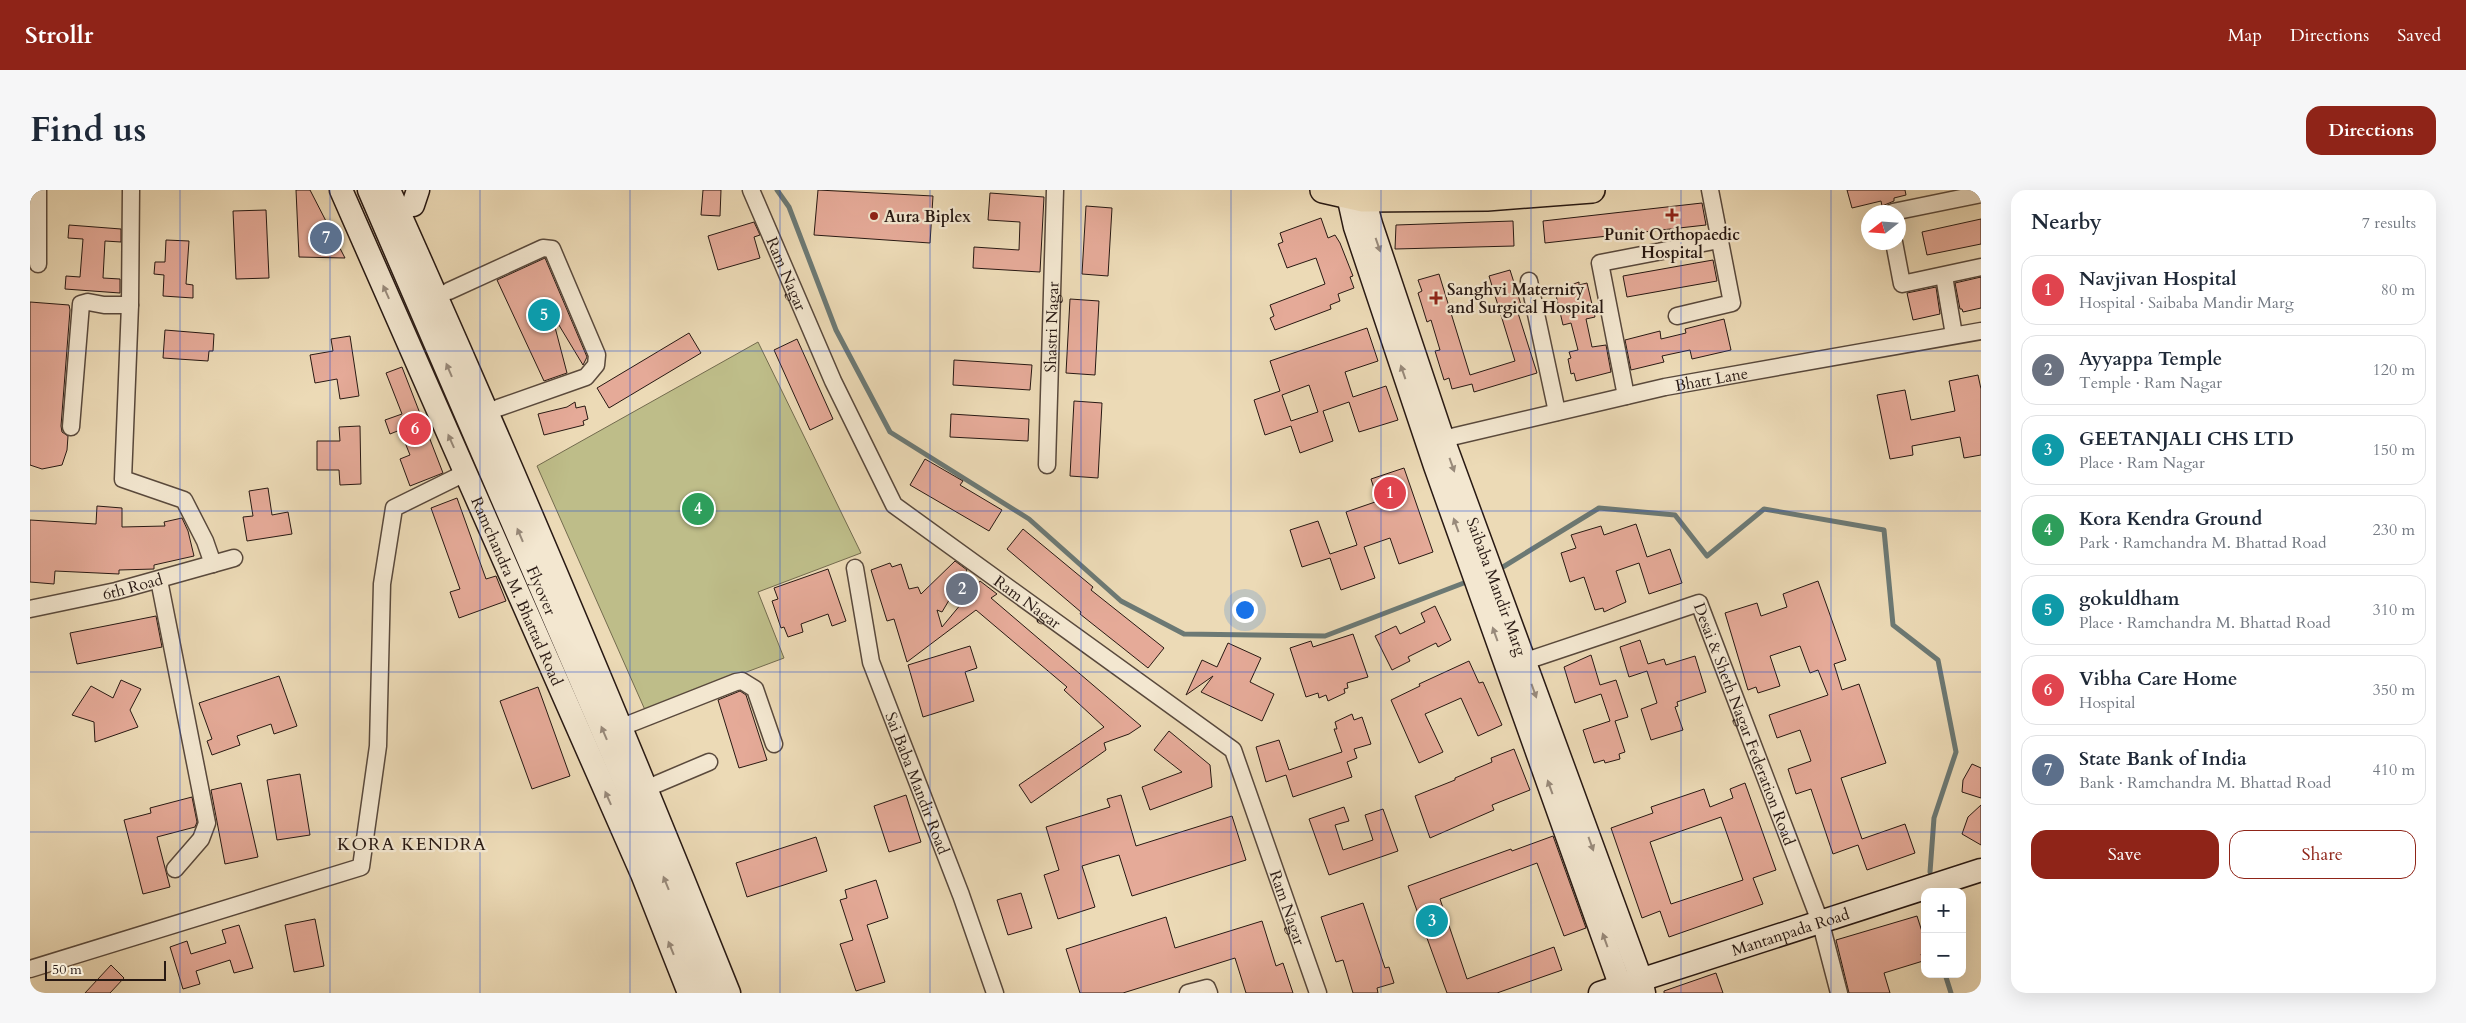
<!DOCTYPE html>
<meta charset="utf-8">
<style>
body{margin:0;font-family:Cardo,serif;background:#f6f6f7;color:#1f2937}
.controls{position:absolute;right:15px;bottom:15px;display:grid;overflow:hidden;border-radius:10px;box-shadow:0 5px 20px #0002}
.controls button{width:45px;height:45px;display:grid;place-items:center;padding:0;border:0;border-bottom:1px solid #e0e1e3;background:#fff;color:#1f2937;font:25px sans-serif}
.compass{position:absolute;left:1831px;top:15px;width:45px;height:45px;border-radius:50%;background:#fff;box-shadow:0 5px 20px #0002;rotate:253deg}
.scale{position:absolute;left:15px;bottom:12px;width:121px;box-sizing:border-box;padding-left:5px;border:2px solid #281913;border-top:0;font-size:14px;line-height:18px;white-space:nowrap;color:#281913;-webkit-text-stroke:4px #f3e7d0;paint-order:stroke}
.you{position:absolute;left:1214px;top:419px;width:18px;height:18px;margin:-12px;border:4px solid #fff;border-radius:50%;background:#1a73e8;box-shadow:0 0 0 8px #1a73e833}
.badge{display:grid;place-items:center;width:32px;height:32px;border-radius:50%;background:#8f2418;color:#fff;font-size:16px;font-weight:700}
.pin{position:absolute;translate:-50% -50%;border:2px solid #fff;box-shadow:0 1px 5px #0006}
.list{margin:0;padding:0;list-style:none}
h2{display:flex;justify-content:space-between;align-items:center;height:65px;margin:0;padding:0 20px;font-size:21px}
h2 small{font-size:16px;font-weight:400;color:#747a83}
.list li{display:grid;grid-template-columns:32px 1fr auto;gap:15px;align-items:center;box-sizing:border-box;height:70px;margin:0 10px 10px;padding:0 10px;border:1px solid #e0e1e3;border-radius:15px}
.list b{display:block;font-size:19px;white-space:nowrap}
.list p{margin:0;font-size:16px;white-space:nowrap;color:#747a83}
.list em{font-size:16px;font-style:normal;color:#747a83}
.actions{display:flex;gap:10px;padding:15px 20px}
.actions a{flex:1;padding:11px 0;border:1px solid #8f2418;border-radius:15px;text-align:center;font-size:18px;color:#8f2418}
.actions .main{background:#8f2418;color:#fff}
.map{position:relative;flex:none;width:1951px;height:803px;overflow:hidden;border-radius:15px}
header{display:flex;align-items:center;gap:30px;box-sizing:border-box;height:70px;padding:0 25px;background:#8f2418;color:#fff}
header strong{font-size:24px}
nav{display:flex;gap:28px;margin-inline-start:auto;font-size:18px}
.intro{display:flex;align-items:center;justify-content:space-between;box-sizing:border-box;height:120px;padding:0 30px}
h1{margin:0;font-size:35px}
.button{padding:12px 22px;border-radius:15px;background:#8f2418;color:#fff;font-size:18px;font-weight:700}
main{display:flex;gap:30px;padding:0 30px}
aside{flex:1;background:#fff;border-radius:15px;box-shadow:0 5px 20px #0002}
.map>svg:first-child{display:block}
.green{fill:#bebd89;stroke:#736b4e}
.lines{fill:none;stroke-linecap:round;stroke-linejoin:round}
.stream{stroke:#6c7974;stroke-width:5}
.building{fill:#e5aa98;stroke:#281913;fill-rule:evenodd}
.street-casing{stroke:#59493c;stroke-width:19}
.secondary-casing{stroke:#281913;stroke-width:25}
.primary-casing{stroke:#281913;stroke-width:28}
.street{stroke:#f3e7d0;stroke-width:16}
.secondary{stroke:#f3e7d0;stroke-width:22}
.primary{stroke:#ecdab6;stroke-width:25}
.oneway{fill:#988a7b}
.grid{fill:none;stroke:#1d4ed8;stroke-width:1;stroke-opacity:0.55}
.poi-dot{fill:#8f2418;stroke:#f3e7d0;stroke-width:2}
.labels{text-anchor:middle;stroke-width:4.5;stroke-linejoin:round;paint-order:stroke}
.poi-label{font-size:16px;font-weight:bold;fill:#281913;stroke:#f3e7d0;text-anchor:start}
.street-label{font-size:16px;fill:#281913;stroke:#f3e7d0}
.neighbourhood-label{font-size:18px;letter-spacing:1px;fill:#281913;stroke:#f3e7d0}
</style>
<header>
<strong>Strollr</strong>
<nav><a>Map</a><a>Directions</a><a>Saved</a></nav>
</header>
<div class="intro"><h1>Find us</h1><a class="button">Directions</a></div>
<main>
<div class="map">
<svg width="1951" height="803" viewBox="0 0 1951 803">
<rect width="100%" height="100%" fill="#ecdab6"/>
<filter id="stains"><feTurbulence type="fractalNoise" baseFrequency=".004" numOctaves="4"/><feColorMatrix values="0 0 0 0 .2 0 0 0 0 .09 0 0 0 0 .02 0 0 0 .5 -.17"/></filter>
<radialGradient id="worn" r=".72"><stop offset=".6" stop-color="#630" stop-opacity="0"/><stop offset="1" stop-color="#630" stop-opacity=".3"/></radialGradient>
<polygon class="green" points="728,152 831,363 728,402 754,468 615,520 507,276"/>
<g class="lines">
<g class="stream">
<polyline points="747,0 759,17 806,140 860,242 999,329 1091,411 1154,444 1295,446 1439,391"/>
<polyline points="1468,380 1569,318 1645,325 1677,366 1734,319 1854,340 1863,435 1908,470 1926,562 1904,628 1900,682"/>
<polyline points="1915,784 1921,803"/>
</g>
</g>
<g class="building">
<polygon points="266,0 280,0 315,68 269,67"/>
<polygon points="673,0 691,0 690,26 671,25"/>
<polygon points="788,0 903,6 900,53 784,45"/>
<polygon points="1817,0 1875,0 1876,5 1864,8 1864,11 1852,16 1851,11 1822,18"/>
<polygon points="960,3 1014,7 1010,82 943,78 944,57 989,60 990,32 958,30"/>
<polygon points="1672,13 1676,35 1515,53 1513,31"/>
<polygon points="1056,16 1082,18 1078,86 1052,84"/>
<polygon points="236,20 239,88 206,89 203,21"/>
<polygon points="1291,28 1298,48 1305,45 1310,53 1323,86 1320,87 1324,98 1308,104 1310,111 1300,115 1301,119 1245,140 1240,128 1244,126 1240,115 1295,94 1286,68 1257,78 1248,54 1253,52 1250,43"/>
<polygon points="1951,29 1951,54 1897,65 1892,42"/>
<polygon points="1483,31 1484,56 1365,59 1366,35"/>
<polygon points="724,32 730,45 724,47 730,68 688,80 678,46"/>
<polygon points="39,35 91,39 91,52 75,51 73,88 90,89 90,103 35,99 36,86 50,87 53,49 38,48"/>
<polygon points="136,50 159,51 156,94 163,95 163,108 133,106 134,85 124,84 125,72 135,72"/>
<polygon points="515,68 557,167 553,175 521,122 537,183 514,191 467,90"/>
<polygon points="1683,70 1687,91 1597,107 1593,86"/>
<polygon points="1480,80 1493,121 1488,123 1507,183 1444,202 1442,194 1422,199 1419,188 1414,190 1405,161 1410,160 1401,130 1397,132 1388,103 1392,101 1388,90 1409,84 1440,185 1485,171 1459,86"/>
<polygon points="1951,87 1951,118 1933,122 1932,119 1930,119 1925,93"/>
<polygon points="1549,92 1549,95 1557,93 1565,127 1556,129 1562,157 1576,155 1581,182 1546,191 1544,183 1541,184 1538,169 1541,168 1539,162 1548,160 1541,133 1533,135 1525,101"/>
<polygon points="1906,97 1910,124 1883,130 1877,103"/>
<polygon points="1040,109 1069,111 1065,185 1036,183"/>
<polygon points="0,112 39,115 40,120 31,236 32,242 38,246 37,260 32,275 12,279 0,275"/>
<polygon points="1694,129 1701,160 1662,169 1660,160 1632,166 1634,172 1601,180 1595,150 1630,141 1631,149 1656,143 1655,139"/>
<path d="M 1337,138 L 1348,171 L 1315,182 L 1323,207 L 1356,196 L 1368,230 L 1329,242 L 1319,212 L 1293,221 L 1303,251 L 1270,263 L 1261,236 L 1235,245 L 1224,210 L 1250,201 L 1240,171 ZM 1279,195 L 1288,222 L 1261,231 L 1252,205 Z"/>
<polygon points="135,140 184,144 183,161 179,161 178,171 133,168"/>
<polygon points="659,143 671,163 579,218 567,198"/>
<polygon points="320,146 329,206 310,209 307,189 285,193 280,165 303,161 301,149"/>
<polygon points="767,149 803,229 780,240 744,160"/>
<polygon points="924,170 1002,175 1000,200 923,195"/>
<polygon points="372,177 413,283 380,296 370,269 380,265 370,240 360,244 355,230 372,224 356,183"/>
<polygon points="1948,185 1951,199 1951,265 1934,268 1930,247 1882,256 1883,265 1860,269 1847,205 1875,200 1881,230 1925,221 1919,191"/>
<polygon points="1044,211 1072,213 1068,288 1040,286"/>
<polygon points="545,212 546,218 555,216 558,229 553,231 554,235 514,245 508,224 537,217"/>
<polygon points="921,224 999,229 998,251 920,247"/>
<polygon points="330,236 331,294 310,295 309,280 287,280 287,251 310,251 309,237"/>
<polygon points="895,269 933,291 930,295 972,320 959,341 880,295"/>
<polygon points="1374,278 1403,362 1369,374 1360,348 1334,357 1345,388 1311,400 1300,368 1272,377 1260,340 1288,331 1300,364 1327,355 1316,322 1348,311 1341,289"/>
<polygon points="238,298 242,325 258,322 262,344 217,351 213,327 223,326 219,301"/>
<polygon points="427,308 456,389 466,386 476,411 429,428 420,402 430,399 401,318"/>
<polygon points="67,316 92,318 92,337 135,336 134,332 152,328 158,341 164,366 124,375 124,379 89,380 89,384 25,381 24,394 0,392 0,330 66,334"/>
<polygon points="1606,334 1617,367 1640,359 1652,393 1619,404 1609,373 1586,381 1596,412 1574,422 1573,418 1565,420 1554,387 1540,392 1531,363 1546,358 1541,345 1571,336 1574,345"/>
<polygon points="993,339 1063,397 1061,400 1134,458 1118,478 1050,424 1051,422 977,359"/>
<polygon points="925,371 937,380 912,422 907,420 912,437 950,391 967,404 961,408 1111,536 1099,544 1074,553 1076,560 1001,613 989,595 1074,537 1034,500 1037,497 946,420 877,472 864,429 857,431 841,380 860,373 862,377 871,374 879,399 888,397 891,404"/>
<polygon points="798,379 816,431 802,436 798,424 771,434 773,442 758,447 754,437 751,438 742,411 748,409 744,398"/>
<polygon points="1788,391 1816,470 1804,474 1812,500 1829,494 1856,573 1811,588 1832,649 1875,634 1885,663 1837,680 1828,655 1803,664 1781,599 1766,604 1758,579 1781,571 1770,540 1747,548 1739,525 1798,505 1788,480 1780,483 1770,456 1740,466 1750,496 1728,503 1726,497 1718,500 1695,423 1727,413 1731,426 1757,417 1753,404"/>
<polygon points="1405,416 1421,450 1408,457 1406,453 1378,467 1380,471 1362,480 1345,446 1366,436 1370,444 1395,432 1391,423"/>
<polygon points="126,426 132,457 47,474 40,443"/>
<polygon points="1323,444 1338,487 1317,493 1318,498 1314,499 1315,503 1298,511 1296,505 1289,508 1288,503 1276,507 1260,458 1281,451 1283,457"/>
<polygon points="1610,450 1618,474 1634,469 1636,475 1665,466 1676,502 1647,512 1648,516 1645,517 1653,540 1621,550 1611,519 1627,513 1617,481 1599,487 1590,457"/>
<polygon points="1198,453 1231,468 1220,492 1244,504 1232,531 1171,502 1183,486 1156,505 1172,470 1187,477"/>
<polygon points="940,456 947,478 935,482 944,511 893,527 878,475"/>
<polygon points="1561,465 1570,495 1586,490 1598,527 1585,531 1595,562 1589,564 1590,569 1575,573 1574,570 1564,573 1553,540 1580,531 1571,504 1545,513 1534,477"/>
<polygon points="1439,471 1449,493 1453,492 1472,535 1448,546 1431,508 1395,524 1413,562 1389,573 1361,510 1390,496 1389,494"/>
<polygon points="249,486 267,536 244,544 241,534 207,546 210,555 182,565 177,551 182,549 169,513"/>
<polygon points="91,490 111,499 100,520 108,537 65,552 64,532 42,525 61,496 83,508"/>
<polygon points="508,497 540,586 502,599 470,511"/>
<polygon points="710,501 716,505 737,570 709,578 688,510"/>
<polygon points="1322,524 1324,530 1332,527 1341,554 1324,559 1327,568 1317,572 1322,587 1263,607 1256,585 1236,592 1226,557 1249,550 1259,580 1312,562 1304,539 1307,539 1305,532"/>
<polygon points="1139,541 1180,575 1182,597 1120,620 1112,597 1152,582 1124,560"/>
<polygon points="1484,559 1500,600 1462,615 1464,620 1400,648 1385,606 1425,590 1425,588 1462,572 1461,568"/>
<polygon points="1942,574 1951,578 1951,608 1932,602 1933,590"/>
<polygon points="270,584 280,645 247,650 237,590"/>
<polygon points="211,593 228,667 195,674 181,600"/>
<path d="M 1715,593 L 1746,680 L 1723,688 L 1733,714 L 1639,747 L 1630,721 L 1612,728 L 1581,638 L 1623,623 L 1621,617 L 1674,599 L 1680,617 L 1703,608 L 1700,599 ZM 1691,627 L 1713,690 L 1641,714 L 1620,652 Z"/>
<polygon points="876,605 891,652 859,662 844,616"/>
<polygon points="1091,605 1106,656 1202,626 1216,670 1102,706 1089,665 1068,671 1052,676 1065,717 1028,729 1014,685 1029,680 1016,637 1080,617 1077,609"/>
<polygon points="162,607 167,632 165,637 127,647 140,697 113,704 94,630 121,623 120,618"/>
<polygon points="1951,615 1951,655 1932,644 1938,627"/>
<polygon points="1314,617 1319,631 1305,635 1313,660 1343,650 1335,625 1353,619 1368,661 1299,685 1279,629"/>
<polygon points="1523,646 1556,738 1534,746 1507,673 1410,709 1437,789 1524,757 1532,780 1467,803 1417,803 1378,696 1481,659 1482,661"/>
<polygon points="786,647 797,681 717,707 706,673"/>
<polygon points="846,690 858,728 837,735 855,792 826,801 810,754 823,750 810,710 817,708 815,700"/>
<polygon points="991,703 1002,738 978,745 967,710"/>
<polygon points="1333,713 1355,778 1359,777 1364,793 1347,798 1348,803 1323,803 1313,770 1306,772 1291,727"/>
<polygon points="1887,726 1895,751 1895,762 1891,764 1893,771 1854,783 1860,803 1819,803 1806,750"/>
<polygon points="1136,727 1145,758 1232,731 1246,776 1253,773 1263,803 1216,803 1205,768 1093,803 1050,803 1036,759"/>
<polygon points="285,729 294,776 264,782 255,735"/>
<polygon points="209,735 223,778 204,783 200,770 166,781 170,794 153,799 140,757 157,751 161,764 196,753 192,740"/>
<polygon points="81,775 94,788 80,803 55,803"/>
<polygon points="1686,783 1693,803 1634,803 1634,801"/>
</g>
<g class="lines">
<g class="street-casing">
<g id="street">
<polyline points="101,0 100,115 93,289 154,310 175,351 183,374"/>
<path id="s1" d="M 721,0 L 803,191 L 864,315 L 1203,560 L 1288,803"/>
<polyline points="1863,22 1951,4"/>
<polyline points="1864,52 1872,94 1951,77"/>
<polyline points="8,74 8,0"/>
<polyline points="1914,86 1924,145"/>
<polyline points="1499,91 1527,222"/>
<polyline points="419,101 513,58 522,59 567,165 566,175 556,187 468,218"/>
<polyline points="1647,126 1702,113 1680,0"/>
<polyline points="1596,206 1570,73 1689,50"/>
<polyline points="41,237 51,114 58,112 74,115 100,115"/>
<path id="s2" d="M 1413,249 L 1635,197 L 1951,141"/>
<path id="s3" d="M 1017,275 L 1025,0"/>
<path id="s4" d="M 825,378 L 841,472 L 931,705 L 965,803"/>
<polyline points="129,390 177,633 171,649 145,679"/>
<path id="s5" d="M 0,419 L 86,401 L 204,368"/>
<path id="s6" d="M 1487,476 L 1493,472 L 1669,413 L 1791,734 L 1809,803"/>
<polyline points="602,533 706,492 712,491 725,499 744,554"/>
<polyline points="627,594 679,572"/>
<polyline points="0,779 331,677 348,556 352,394 364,318 435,283"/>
<polyline points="1158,803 1177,798 1179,803"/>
</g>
</g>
<g class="secondary-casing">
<g id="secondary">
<path id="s7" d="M 311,0 L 612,684 L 659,803"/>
<path id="s8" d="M 339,0 L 596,595 L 681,803"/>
<path d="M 359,0 C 478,265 591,533 699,803"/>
<path id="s9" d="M 1332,0 L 1341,34 L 1413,249 L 1611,789 L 1614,803"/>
<polyline points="1317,1 1325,37 1405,276 1593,803"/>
<polyline points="383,15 388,0"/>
<path id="s10" d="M 1570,803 L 1951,680"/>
</g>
</g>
<g class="primary-casing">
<polyline id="primary" points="1293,0 1333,9 1457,8 1562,0"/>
</g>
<use href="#street" class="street"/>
<use href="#secondary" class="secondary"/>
<use href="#primary" class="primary"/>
</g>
<defs><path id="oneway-solid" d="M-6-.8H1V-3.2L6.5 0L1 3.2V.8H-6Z" transform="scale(1.25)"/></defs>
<g class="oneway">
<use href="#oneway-solid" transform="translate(1348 55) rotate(71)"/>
<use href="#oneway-solid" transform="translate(356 102) rotate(-114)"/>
<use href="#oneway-solid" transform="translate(419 180) rotate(-113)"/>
<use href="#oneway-solid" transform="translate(1373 182) rotate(-109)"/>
<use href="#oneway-solid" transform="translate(421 251) rotate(-114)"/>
<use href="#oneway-solid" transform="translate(1422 275) rotate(70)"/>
<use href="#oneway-solid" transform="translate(1426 335) rotate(-110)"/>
<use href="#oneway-solid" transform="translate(490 345) rotate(-113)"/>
<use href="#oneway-solid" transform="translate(1465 444) rotate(-110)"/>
<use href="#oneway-solid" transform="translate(1504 501) rotate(70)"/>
<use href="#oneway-solid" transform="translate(574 543) rotate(-113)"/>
<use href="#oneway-solid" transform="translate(1520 597) rotate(-110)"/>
<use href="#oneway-solid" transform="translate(578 608) rotate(-114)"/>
<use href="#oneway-solid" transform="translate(1561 654) rotate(70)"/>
<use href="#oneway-solid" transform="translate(636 693) rotate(-112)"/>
<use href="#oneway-solid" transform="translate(1575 750) rotate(-110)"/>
<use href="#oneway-solid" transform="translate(641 758) rotate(-112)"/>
</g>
<path class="grid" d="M 150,0 L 150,803M 300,0 L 300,803M 450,0 L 450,803M 600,0 L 600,803M 750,0 L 750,803M 900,0 L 900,803M 1051,0 L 1051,803M 1201,0 L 1201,803M 1351,0 L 1351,803M 1501,0 L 1501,803M 1651,0 L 1651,803M 1801,0 L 1801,803M 0,161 L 1951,161M 0,321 L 1951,321M 0,482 L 1951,482M 0,642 L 1951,642"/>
<g class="poi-dot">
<path d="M1639.5 17.5h5v5h5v5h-5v5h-5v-5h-5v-5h5z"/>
<circle cx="844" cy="26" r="5"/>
<path d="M1403.5 100.5h5v5h5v5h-5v5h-5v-5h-5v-5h5z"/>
</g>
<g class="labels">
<g class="poi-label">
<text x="854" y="32">Aura Biplex</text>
<text x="1642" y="50" text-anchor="middle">Punit Orthopaedic<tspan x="1642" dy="18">Hospital</tspan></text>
<text x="1417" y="105">Sanghvi Maternity<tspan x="1417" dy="18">and Surgical Hospital</tspan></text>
</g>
<g class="street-label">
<text dy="6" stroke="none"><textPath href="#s1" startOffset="91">Ram Nagar</textPath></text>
<text dy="6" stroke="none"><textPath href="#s3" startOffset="138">Shastri Nagar</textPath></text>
<text dy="6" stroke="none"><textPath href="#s2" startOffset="275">Bhatt Lane</textPath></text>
<text dy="6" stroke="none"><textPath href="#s5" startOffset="105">6th Road</textPath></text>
<text dy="6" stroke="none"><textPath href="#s9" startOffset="419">Saibaba Mandir Marg</textPath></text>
<text dy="6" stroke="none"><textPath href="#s8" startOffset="436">Flyover</textPath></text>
<text dy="6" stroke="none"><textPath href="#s7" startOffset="438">Ramchandra M. Bhattad Road</textPath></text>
<text dy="6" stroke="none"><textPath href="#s1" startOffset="511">Ram Nagar</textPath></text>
<text dy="6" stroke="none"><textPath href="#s6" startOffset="322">Desai &amp; Sheth Nagar Federation Road</textPath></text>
<text dy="6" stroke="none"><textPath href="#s4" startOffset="225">Sai Baba Mandir Road</textPath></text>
<text dy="6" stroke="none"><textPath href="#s1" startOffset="931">Ram Nagar</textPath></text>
<text dy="6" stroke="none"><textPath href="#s10" startOffset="200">Mantanpada Road</textPath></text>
</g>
<g class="neighbourhood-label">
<text x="382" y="660">KORA KENDRA</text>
</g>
</g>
<rect width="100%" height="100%" filter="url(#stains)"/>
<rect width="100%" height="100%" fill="url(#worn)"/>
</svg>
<div class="controls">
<button>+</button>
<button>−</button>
</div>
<svg class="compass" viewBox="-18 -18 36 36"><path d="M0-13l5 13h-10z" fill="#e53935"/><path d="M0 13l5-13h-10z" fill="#747a83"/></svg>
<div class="scale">50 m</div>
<div class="you"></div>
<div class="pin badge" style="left:1360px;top:303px;background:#e0444e">1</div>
<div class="pin badge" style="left:932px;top:399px;background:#6b7280">2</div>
<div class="pin badge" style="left:1402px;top:731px;background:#0f9aa8">3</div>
<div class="pin badge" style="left:668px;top:319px;background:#2e9e5b">4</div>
<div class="pin badge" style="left:514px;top:125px;background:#0f9aa8">5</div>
<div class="pin badge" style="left:385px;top:239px;background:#e0444e">6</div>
<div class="pin badge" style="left:296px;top:48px;background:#5c6f8a">7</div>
</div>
<aside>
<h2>Nearby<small>7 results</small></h2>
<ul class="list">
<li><span class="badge" style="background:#e0444e">1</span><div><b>Navjivan Hospital</b><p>Hospital · Saibaba Mandir Marg</p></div><em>80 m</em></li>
<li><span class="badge" style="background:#6b7280">2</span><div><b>Ayyappa Temple</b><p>Temple · Ram Nagar</p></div><em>120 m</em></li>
<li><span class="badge" style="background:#0f9aa8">3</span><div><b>GEETANJALI CHS LTD</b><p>Place · Ram Nagar</p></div><em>150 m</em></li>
<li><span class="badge" style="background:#2e9e5b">4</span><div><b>Kora Kendra Ground</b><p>Park · Ramchandra M. Bhattad Road</p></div><em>230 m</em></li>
<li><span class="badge" style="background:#0f9aa8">5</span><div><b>gokuldham</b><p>Place · Ramchandra M. Bhattad Road</p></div><em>310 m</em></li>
<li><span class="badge" style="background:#e0444e">6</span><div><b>Vibha Care Home</b><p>Hospital</p></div><em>350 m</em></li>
<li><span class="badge" style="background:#5c6f8a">7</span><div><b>State Bank of India</b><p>Bank · Ramchandra M. Bhattad Road</p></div><em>410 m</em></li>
</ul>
<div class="actions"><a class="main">Save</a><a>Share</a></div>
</aside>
</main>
